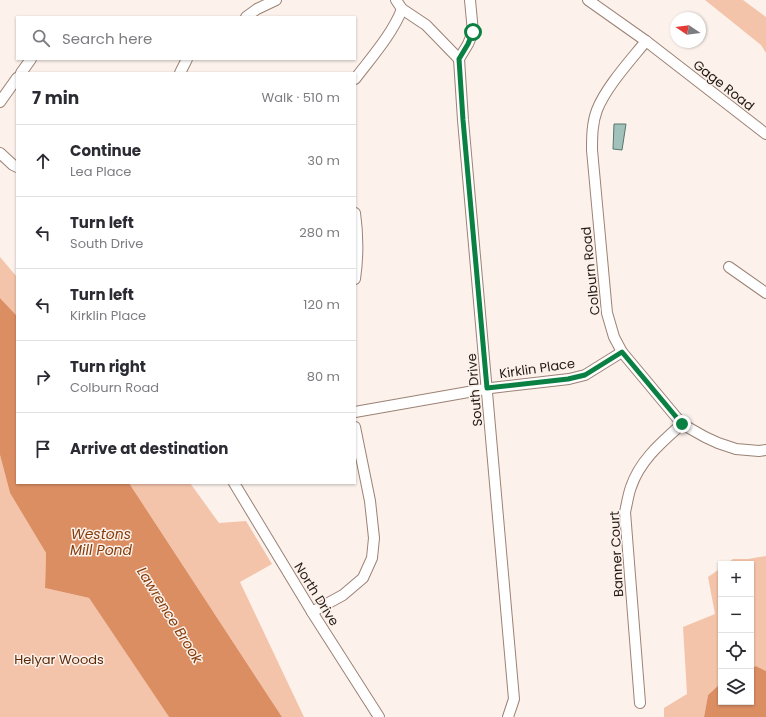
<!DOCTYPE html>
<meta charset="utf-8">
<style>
body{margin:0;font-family:Poppins,sans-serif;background:#f2f2f3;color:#2b2b33}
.controls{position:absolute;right:12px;bottom:12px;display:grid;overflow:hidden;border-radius:0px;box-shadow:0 1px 3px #0004}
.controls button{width:36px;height:36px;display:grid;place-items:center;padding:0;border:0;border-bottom:1px solid #e1e1e2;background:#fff;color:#2b2b33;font:20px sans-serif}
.compass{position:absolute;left:670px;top:12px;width:36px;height:36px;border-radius:50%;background:#fff;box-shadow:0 1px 3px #0004;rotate:283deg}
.stop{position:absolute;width:12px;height:12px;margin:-9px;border:3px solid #0b8043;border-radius:50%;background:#fff}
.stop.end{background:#0b8043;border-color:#fff;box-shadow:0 1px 4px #0008}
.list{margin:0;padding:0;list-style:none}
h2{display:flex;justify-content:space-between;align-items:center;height:52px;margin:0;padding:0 16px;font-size:17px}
h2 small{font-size:13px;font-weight:400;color:#7c7c81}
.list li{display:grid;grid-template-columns:26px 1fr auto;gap:12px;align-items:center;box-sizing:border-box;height:72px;padding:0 16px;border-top:1px solid #e1e1e2}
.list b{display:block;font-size:15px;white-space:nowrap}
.list p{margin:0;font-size:13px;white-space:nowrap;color:#7c7c81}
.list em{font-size:13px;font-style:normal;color:#7c7c81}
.icon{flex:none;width:22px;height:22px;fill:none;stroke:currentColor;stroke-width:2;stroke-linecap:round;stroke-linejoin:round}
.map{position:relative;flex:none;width:766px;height:717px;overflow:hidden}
.search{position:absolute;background:#fff;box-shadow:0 1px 3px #0004;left:16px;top:16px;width:340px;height:44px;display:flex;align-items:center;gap:10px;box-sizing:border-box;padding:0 14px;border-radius:0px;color:#7c7c81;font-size:15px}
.panel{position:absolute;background:#fff;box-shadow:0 1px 3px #0004;left:16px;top:72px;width:340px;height:412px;border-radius:0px}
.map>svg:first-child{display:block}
.green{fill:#f4c4aa}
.water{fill:#dc8e63}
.building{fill:#a0c2ba;stroke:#57766f}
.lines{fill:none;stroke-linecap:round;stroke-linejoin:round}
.minor-casing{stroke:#9c8275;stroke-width:12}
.minor{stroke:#fff;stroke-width:10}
.route{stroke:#0b8043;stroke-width:5}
.labels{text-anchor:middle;stroke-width:3;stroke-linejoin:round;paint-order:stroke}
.street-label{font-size:13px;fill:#231913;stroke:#fcf1eb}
.park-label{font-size:13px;fill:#5b2908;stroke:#fcf1eb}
.water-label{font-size:14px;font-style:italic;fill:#833c09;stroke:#fcf1eb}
</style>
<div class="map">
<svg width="766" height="717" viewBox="0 0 766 717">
<rect width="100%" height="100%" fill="#fcf1eb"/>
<g class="green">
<polygon points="705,0 743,0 766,17 766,53 761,45"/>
<polygon points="0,257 17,277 17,316 0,298"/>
<polygon points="0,455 10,493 46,553 45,588 89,598 169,717 0,717"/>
<polygon points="129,483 190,483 219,523 246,521 272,564 240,582 304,717 282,717"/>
<polygon points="766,556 766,671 756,666 751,668 751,564 726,564 733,559 748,559"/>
<polygon points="721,568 721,683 708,695 704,717 664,717 664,708 687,694 683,627 715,614 708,577"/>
</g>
<g class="water">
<polygon points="0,298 17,316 17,483 129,483 282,717 169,717 89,598 45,588 46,553 10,493 0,455"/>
<polygon points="756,666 766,671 766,717 704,717 708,695 721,683 721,702 751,702 751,668"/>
</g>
<polygon class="building" points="614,124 626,124 622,150 613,149"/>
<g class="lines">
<g class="minor-casing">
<g id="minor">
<polyline points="396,0 402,9 426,25 459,59"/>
<polyline points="588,0 646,41 766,134"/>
<polyline points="246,17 257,9 276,0"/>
<path d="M 646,41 C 630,61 606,87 597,110 C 592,123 592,137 592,150 L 607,313 L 614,337 L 622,352 L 682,424 L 705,437 L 718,443 L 736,449 L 759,451 L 766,450"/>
<polyline points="459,59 463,120 514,699 508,717"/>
<polyline points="459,59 468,44 473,32 470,0"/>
<polyline points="21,73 31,59"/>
<polyline points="180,73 187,59"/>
<path d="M 355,79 C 371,58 393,33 402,9"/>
<polyline points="0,102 17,78"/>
<polyline points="0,153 13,165 17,167"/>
<path d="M 355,213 C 358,234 358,258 355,279"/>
<polyline points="729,267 766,293"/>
<polyline points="355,412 491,388 569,379 585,375 622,352"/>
<polyline points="234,483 312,612 379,717"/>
<polyline points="312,612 343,595 363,578 372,558 374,538 370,501 355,427"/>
<path d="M 640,703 L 625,512 C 627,504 628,495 631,487 C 640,460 662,442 682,424"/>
</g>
</g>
<use href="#minor" class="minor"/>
</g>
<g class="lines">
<polyline class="route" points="473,32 468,44 459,59 463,120 487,388 568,379 585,375 622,352 682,424"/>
</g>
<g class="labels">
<g class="street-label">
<text transform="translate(724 85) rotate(38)" y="5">Gage Road</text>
<text transform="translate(590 271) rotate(-96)" y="5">Colburn Road</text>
<text transform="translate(537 368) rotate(-8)" y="5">Kirklin Place</text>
<text transform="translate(474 390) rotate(-95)" y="5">South Drive</text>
<text transform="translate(616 554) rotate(-93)" y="5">Banner Court</text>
<text transform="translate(317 594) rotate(58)" y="5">North Drive</text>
</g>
<g class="park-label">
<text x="59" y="664">Helyar Woods</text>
</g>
<g class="water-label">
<text x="101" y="539">Westons<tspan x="101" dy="16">Mill Pond</tspan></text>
<text transform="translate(170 615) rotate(58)" y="5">Lawrence Brook</text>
</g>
</g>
</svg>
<div class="controls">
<button>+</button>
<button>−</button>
<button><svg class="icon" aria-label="locate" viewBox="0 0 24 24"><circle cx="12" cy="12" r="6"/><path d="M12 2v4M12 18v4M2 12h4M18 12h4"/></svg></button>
<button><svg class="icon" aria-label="layers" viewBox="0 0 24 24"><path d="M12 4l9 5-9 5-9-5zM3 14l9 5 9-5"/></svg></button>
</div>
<svg class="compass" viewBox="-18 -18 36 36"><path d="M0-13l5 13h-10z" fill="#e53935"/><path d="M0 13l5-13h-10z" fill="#7c7c81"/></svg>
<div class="stop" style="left:473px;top:32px"></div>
<div class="stop end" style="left:682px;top:424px"></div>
<div class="search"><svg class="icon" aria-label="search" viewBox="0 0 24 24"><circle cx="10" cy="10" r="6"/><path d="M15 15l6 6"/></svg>Search here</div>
<section class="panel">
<h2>7 min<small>Walk · 510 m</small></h2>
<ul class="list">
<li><svg class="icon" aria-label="ahead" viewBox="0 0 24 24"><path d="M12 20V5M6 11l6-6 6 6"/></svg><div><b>Continue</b><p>Lea Place</p></div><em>30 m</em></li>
<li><svg class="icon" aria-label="left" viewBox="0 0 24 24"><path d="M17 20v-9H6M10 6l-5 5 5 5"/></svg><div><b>Turn left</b><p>South Drive</p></div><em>280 m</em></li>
<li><svg class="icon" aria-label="left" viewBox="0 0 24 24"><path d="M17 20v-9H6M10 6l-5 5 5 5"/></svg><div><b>Turn left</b><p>Kirklin Place</p></div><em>120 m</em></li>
<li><svg class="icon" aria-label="right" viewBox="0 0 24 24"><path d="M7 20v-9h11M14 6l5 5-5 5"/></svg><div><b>Turn right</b><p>Colburn Road</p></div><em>80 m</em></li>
<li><svg class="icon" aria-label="arrive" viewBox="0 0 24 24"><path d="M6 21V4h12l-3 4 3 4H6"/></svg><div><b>Arrive at destination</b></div></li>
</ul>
</section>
</div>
